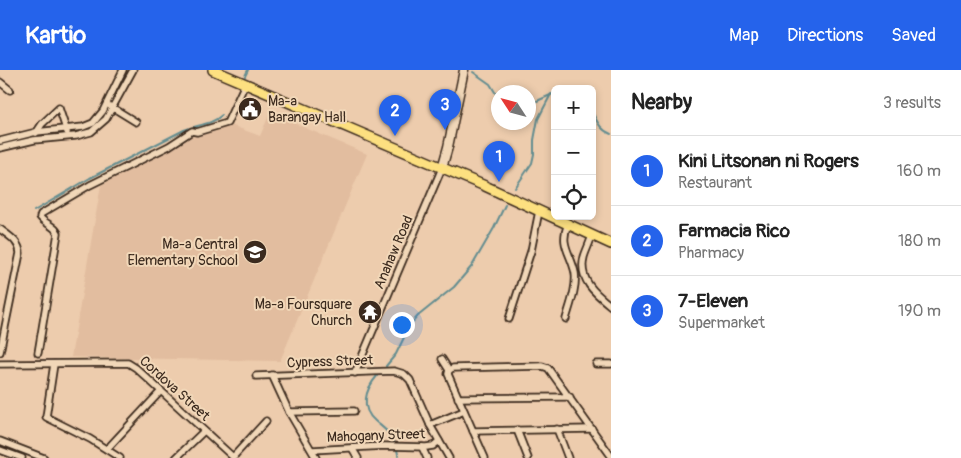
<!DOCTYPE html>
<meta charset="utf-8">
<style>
body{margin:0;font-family:Pangolin,sans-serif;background:#f6f6f6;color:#222}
.controls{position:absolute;right:15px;top:15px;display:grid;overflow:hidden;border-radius:8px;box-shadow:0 2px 8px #0003}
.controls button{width:45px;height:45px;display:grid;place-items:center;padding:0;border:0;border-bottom:1px solid #e0e0e0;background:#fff;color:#222;font:25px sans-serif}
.compass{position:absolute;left:491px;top:15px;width:45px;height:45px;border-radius:50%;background:#fff;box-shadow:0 2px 8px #0003;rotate:306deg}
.you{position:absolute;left:401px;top:254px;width:18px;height:18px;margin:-12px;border:4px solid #fff;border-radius:50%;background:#1a73e8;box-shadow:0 0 0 8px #1a73e833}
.badge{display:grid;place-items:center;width:32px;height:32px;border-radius:50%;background:#2563eb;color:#fff;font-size:16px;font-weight:700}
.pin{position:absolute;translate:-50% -41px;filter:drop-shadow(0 1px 2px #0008)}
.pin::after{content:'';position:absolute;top:26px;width:18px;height:15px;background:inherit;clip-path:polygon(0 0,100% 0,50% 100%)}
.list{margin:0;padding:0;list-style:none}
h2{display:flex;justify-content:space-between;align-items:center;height:65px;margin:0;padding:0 20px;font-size:21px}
h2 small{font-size:16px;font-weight:400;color:#767676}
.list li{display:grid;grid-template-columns:32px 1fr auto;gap:15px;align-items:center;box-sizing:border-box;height:70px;padding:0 20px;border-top:1px solid #e0e0e0}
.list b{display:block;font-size:19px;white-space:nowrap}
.list p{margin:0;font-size:16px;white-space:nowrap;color:#767676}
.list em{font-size:16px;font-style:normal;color:#767676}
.icon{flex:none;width:28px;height:28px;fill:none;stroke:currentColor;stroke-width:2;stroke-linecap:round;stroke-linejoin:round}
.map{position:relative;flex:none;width:611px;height:388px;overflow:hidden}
header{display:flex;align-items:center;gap:30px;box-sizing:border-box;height:70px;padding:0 25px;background:#2563eb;color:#fff}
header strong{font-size:24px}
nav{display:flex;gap:28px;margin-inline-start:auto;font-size:18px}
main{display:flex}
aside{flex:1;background:#fff}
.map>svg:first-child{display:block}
.built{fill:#e2bd9f}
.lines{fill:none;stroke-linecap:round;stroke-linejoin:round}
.stream{stroke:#648d90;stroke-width:2}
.street-casing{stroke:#3b2a1e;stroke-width:9}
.secondary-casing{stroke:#3b2a1e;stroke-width:11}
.primary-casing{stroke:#3b2a1e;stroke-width:12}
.street{stroke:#f1d7b8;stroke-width:5.5}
.secondary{stroke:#f1d7b8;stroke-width:8}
.primary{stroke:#fde080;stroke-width:9}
.labels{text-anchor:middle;stroke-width:4;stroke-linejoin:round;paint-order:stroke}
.poi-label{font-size:14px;fill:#3b2a1e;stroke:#f1d7b8;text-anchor:end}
.street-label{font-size:14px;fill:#3b2a1e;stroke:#f1d7b8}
</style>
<header>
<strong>Kartio</strong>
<nav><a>Map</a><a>Directions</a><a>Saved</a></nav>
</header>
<main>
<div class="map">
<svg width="611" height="388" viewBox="0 0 611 388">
<rect width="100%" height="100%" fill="#edccad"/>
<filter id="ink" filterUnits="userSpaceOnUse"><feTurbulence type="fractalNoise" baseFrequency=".02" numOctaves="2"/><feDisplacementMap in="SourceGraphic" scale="10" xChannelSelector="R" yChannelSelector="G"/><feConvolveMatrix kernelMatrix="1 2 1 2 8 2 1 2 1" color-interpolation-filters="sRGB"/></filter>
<g filter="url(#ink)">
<polygon class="built" points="270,43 367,84 280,291 71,287 101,115 192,67 217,61 228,54 260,66"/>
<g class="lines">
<g class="stream">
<polyline points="473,2 490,14 498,27"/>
<polyline points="245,6 248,0"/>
<polyline points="528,35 555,23"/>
<path d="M 592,42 C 597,51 600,60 611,64"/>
<polyline points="515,118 532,93 534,84 534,70 538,49 551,24"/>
<path d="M 34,141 L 90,108 L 184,60 C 197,55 213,54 222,45"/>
<polyline points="386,296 396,284 410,255 418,246 454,217 472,196 494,158 505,135"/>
<path d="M 377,306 C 365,320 360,338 375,351 C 383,358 390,362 394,371"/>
<polyline points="397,380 399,388"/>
</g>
<g class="street-casing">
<g id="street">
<polyline points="0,12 10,20"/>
<polyline points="110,36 136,52"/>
<polyline points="36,63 42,54 59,38 67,62"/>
<polyline points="0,71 36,62 83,57 93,53 103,41 123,0"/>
<polyline points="0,78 34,70 76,66 91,62 106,49 133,0"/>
<path d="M 0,159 C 9,166 19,171 20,183 L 0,282"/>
<path d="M 592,165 C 590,173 586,180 584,187 C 578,210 596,224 611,236"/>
<polyline points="509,249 531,181 539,141"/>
<path d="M 566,249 C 570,235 577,217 575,203 C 571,183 559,175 568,154"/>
<path d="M 38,283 L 58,163 C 54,155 45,154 40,147 L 41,144 L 90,115 L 169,76 L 192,61 L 197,62 L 227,53 L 245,14"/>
<polyline points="442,289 449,300 448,304 485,388"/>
<polyline points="0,294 128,293 136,298 234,388"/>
<polyline points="54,294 46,347 90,369 120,388"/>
<polyline points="596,294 611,294"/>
<polyline points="449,300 453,298 542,296 548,298 611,386"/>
<polyline points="355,303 442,98"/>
<polyline points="272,305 289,342 316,388"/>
<polyline points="256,306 394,301 404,304 410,310 430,355 449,388"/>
<polyline points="458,328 570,327"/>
<polyline points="289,342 354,341"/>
<polyline points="430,355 464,341"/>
<polyline points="557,359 568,388"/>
<polyline points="517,360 528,388"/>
<polyline points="473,361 592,359"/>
<polyline points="0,371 44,388"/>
<polyline points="422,377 427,388"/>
<polyline points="352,378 358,388"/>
<polyline points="107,379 161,321"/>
<polyline points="0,380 22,388"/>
<polyline points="312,380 385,376 426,377 433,376 439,371"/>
<polyline points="233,387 266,351"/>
<polyline points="176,388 204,361"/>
</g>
</g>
<g class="secondary-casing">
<polyline id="secondary" points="442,98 448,77 464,0"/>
</g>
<g class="primary-casing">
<polyline id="primary" points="213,0 485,116 611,174"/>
</g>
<use href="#street" class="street"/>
<use href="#secondary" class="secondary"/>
<use href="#primary" class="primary"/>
</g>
</g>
<defs>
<g id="civic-disc" transform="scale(1.25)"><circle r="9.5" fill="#3b2a1e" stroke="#f1d7b8"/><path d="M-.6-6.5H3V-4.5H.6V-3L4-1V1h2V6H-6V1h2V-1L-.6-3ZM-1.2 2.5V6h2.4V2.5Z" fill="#fff"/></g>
<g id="school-disc" transform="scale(1.25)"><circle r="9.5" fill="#3b2a1e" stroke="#f1d7b8"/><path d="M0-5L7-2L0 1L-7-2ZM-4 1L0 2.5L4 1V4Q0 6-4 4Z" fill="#fff"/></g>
<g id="temple-disc" transform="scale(1.25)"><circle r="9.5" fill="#3b2a1e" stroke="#f1d7b8"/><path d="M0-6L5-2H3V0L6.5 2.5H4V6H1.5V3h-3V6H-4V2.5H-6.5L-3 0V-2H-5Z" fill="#fff"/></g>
</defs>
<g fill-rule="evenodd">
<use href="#civic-disc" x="250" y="39"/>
<use href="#school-disc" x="255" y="182"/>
<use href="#temple-disc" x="370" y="242"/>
</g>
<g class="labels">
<g class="poi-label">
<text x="268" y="36" text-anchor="start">Ma-a<tspan x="268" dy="16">Barangay Hall</tspan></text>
<text x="238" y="179">Ma-a Central<tspan x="238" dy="16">Elementary School</tspan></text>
<text x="352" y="239">Ma-a Foursquare<tspan x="352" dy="16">Church</tspan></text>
</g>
<g class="street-label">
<text transform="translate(393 182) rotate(-67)" y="5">Anahaw Road</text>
<text transform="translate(330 291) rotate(-2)" y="5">Cypress Street</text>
<text transform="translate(175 318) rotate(42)" y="5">Cordova Street</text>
<text transform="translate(376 365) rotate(-2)" y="5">Mahogany Street</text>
</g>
</g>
</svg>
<div class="controls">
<button>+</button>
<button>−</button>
<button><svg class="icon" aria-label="locate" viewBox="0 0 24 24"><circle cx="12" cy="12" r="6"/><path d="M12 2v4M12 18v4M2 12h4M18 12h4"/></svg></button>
</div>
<svg class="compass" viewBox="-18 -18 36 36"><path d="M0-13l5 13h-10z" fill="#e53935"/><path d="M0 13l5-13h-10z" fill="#767676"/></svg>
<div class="you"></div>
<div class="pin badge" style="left:499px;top:112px">1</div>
<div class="pin badge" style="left:395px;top:66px">2</div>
<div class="pin badge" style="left:445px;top:60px">3</div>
</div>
<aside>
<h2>Nearby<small>3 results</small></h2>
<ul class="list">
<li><span class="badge">1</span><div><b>Kini Litsonan ni Rogers</b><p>Restaurant</p></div><em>160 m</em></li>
<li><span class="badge">2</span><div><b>Farmacia Rico</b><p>Pharmacy</p></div><em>180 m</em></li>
<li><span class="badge">3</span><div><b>7-Eleven</b><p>Supermarket</p></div><em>190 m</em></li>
</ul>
</aside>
</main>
